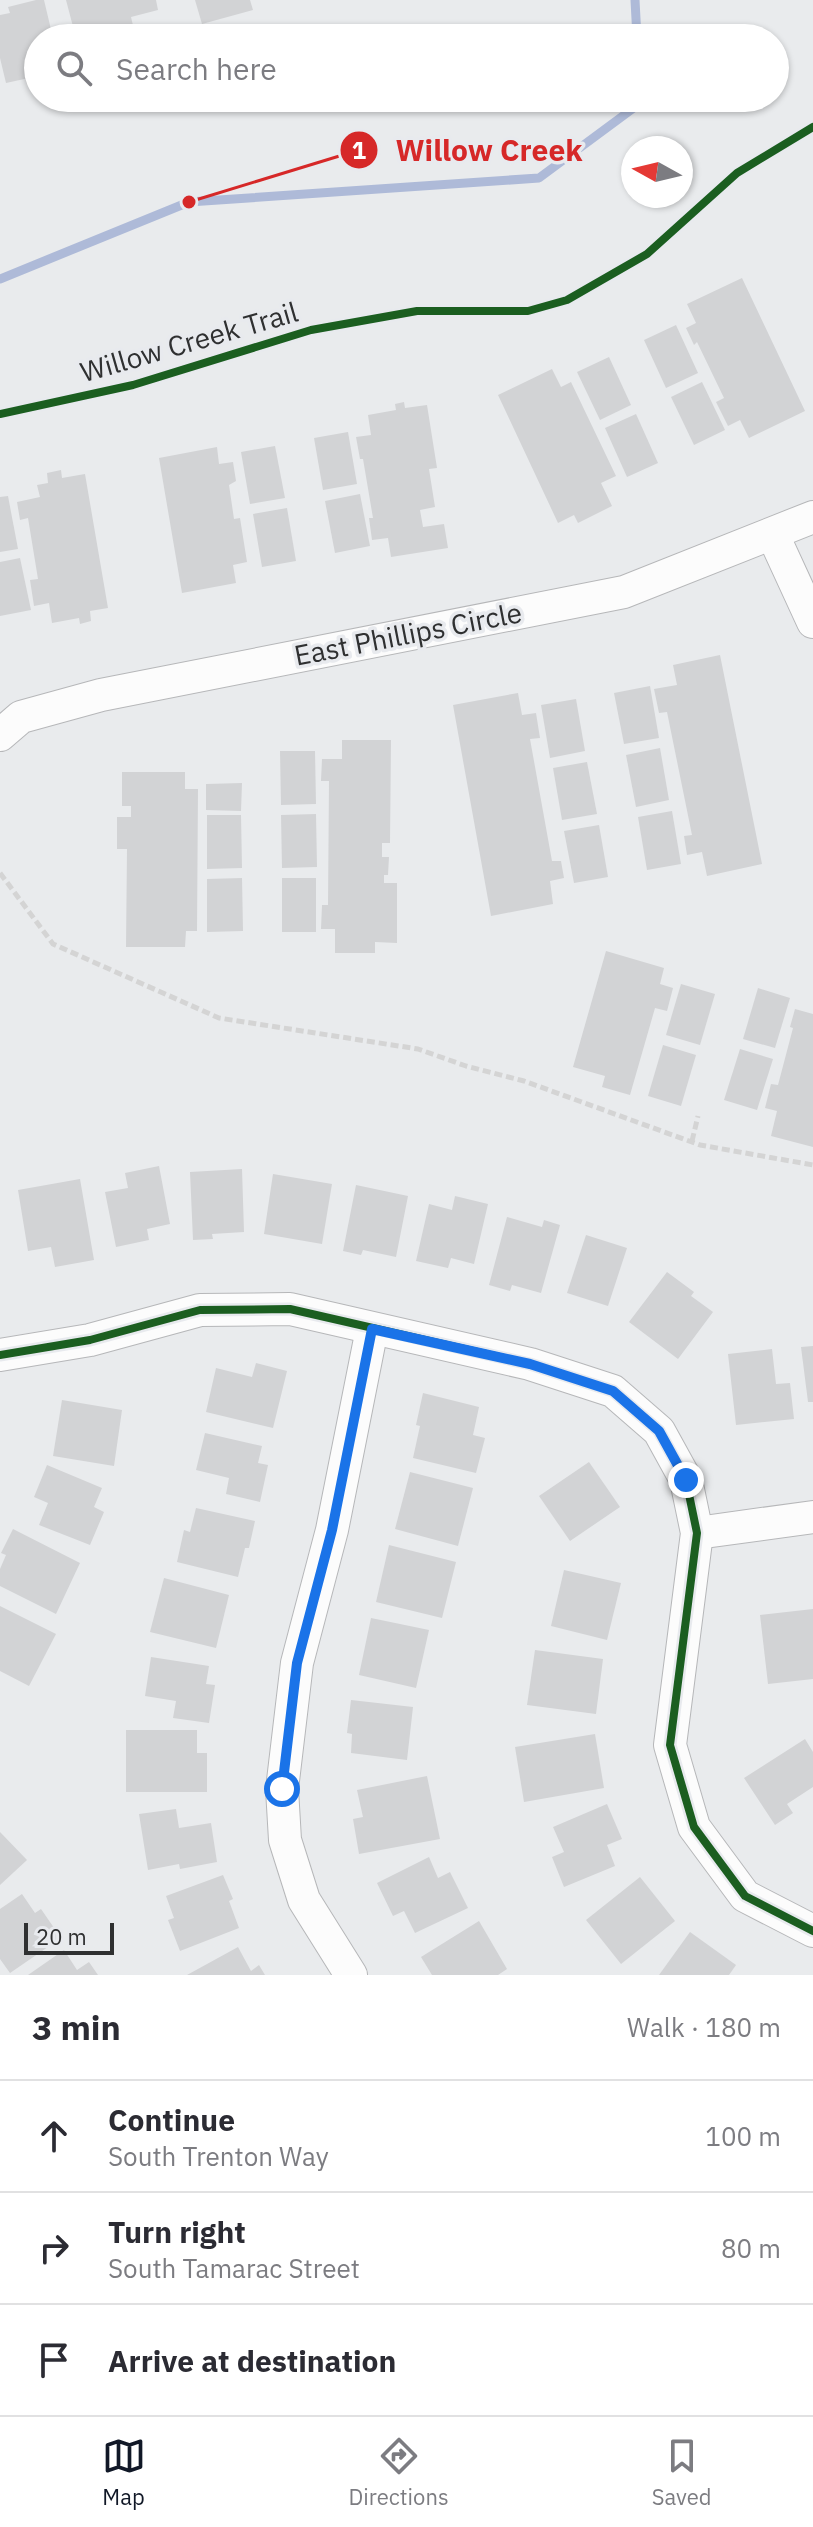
<!DOCTYPE html>
<meta charset="utf-8">
<style>
body{margin:0;font-family:"IBM Plex Sans",sans-serif;background:#f7f7f7;color:#2b2b33}
.compass{position:absolute;left:621px;top:136px;width:72px;height:72px;border-radius:50%;background:#fff;box-shadow:0 2px 6px #0004;rotate:278deg}
.scale{position:absolute;left:24px;bottom:20px;width:90px;box-sizing:border-box;padding-left:8px;border:4px solid #2f3031;border-top:0;font-size:22px;line-height:28px;white-space:nowrap;color:#2f3031;-webkit-text-stroke:6px #e8eaee;paint-order:stroke}
.stop{position:absolute;width:24px;height:24px;margin:-18px;border:6px solid #1a73e8;border-radius:50%;background:#fff}
.stop.end{background:#1a73e8;border-color:#fff;box-shadow:0 2px 8px #0008}
.list{margin:0;padding:0;list-style:none}
h2{display:flex;justify-content:space-between;align-items:center;height:104px;margin:0;padding:0 32px;font-size:34px}
h2 small{font-size:26px;font-weight:400;color:#7c7c81}
.list li{display:grid;grid-template-columns:52px 1fr auto;gap:24px;align-items:center;box-sizing:border-box;height:112px;padding:0 32px;border-top:2px solid #e1e1e2}
.list b{display:block;font-size:30px;white-space:nowrap}
.list p{margin:0;font-size:26px;white-space:nowrap;color:#7c7c81}
.list em{font-size:26px;font-style:normal;color:#7c7c81}
.icon{flex:none;width:44px;height:44px;fill:none;stroke:currentColor;stroke-width:2;stroke-linecap:round;stroke-linejoin:round}
.map{position:relative;flex:none;width:813px;height:1975px;overflow:hidden}
.search{position:absolute;background:#fff;box-shadow:0 2px 6px #0004;left:24px;right:24px;top:24px;height:88px;display:flex;align-items:center;gap:20px;box-sizing:border-box;padding:0 28px;border-radius:44px;color:#7c7c81;font-size:30px}
.sheet{height:440px;background:#fff}
nav{display:flex;justify-content:space-around;align-items:center;box-sizing:border-box;height:112px;border-top:2px solid #e1e1e2;background:#fff;font-size:22px;color:#7c7c81}
nav a{display:grid;justify-items:center;gap:4px}
nav .on{color:#111827}
.map>svg:first-child{display:block}
.lines{fill:none;stroke-linecap:round;stroke-linejoin:round}
.stream{stroke:#aebad8;stroke-width:9}
.building{fill:#d2d3d5}
.minor-casing{stroke:#b6b7b9;stroke-width:34}
.path{stroke:#d4d4d4;stroke-width:5;stroke-dasharray:8 4;stroke-linecap:butt}
.minor{stroke:#fcfcfc;stroke-width:32}
.cycleway-casing{stroke:#e8eaee;stroke-width:13}
.cycleway{stroke:#1b5e20;stroke-width:8}
.route{stroke:#1a73e8;stroke-width:10}
.labels{text-anchor:middle;stroke-width:7;stroke-linejoin:round;paint-order:stroke}
.street-label{font-size:28px;fill:#2f3031;stroke:#e8eaee}
.leader{fill:none;stroke:#d62828;stroke-width:3}
.callout-dot{fill:#d62828;stroke:#e8eaee;stroke-width:3}
.mark-label{font-size:24px;text-anchor:middle;font-weight:bold;fill:#fff}
.callout-label{font-size:30px;text-anchor:middle;font-weight:bold;fill:#d62828;stroke:#e8eaee;stroke-width:7;stroke-linejoin:round;paint-order:stroke}
</style>
<div class="map">
<svg width="813" height="1975" viewBox="0 0 813 1975">
<rect width="100%" height="100%" fill="#e9ebed"/>
<g class="lines">
<g class="stream">
<polyline points="635,0 637,38"/>
<polyline points="0,279 189,202 539,178 639,104 639,98"/>
</g>
</g>
<g class="building">
<polygon points="36,0 44,0 53,38 38,38 38,76 6,83 0,58 0,15 10,13 8,7"/>
<polygon points="66,0 156,0 158,10 131,17 136,38 76,38"/>
<polygon points="195,0 250,0 253,10 202,24"/>
<polygon points="742,278 805,411 749,438 740,420 728,426 716,402 724,398 697,342 694,345 686,328 696,323 687,304"/>
<polygon points="676,325 698,373 666,388 644,340"/>
<polygon points="609,357 631,405 600,420 577,372"/>
<polygon points="552,369 561,387 571,382 616,476 601,483 612,506 578,523 574,515 558,523 498,395"/>
<polygon points="702,382 725,430 694,445 671,397"/>
<polygon points="404,402 405,408 427,405 437,468 429,469 435,507 420,510 423,527 444,524 448,548 391,557 388,538 372,540 369,518 373,518 363,459 360,459 356,437 371,435 368,415 396,410 395,404"/>
<polygon points="636,414 658,463 627,477 605,428"/>
<polygon points="348,432 357,484 323,490 314,438"/>
<polygon points="275,446 285,498 250,504 241,452"/>
<polygon points="217,447 219,464 233,462 236,481 229,485 234,519 240,518 247,562 233,565 236,583 182,593 159,458"/>
<polygon points="61,470 62,478 85,474 108,608 90,611 91,621 80,624 79,618 52,623 49,603 34,606 30,580 38,579 28,518 20,520 17,502 40,497 37,485 48,483 47,473"/>
<polygon points="360,494 370,546 335,553 325,501"/>
<polygon points="8,496 18,549 0,552 0,497"/>
<polygon points="287,508 296,561 262,567 253,514"/>
<polygon points="20,558 31,610 0,616 0,562"/>
<polygon points="720,655 762,864 707,876 702,852 687,855 684,836 692,835 667,712 659,713 654,689 677,685 673,665"/>
<polygon points="650,686 659,738 624,744 614,693"/>
<polygon points="518,693 522,715 536,713 540,738 530,739 552,861 561,861 564,878 550,881 553,904 491,916 453,705"/>
<polygon points="576,699 585,751 550,758 541,705"/>
<polygon points="342,740 391,740 390,843 382,843 382,857 389,857 388,875 384,875 384,883 397,883 397,943 375,942 375,953 335,953 335,929 321,929 322,905 328,905 329,781 321,781 322,759 342,759"/>
<polygon points="660,748 669,800 636,807 626,755"/>
<polygon points="280,751 315,751 316,804 281,805"/>
<polygon points="587,762 597,814 562,820 553,768"/>
<polygon points="122,772 185,772 185,789 198,789 197,931 186,931 185,947 126,947 127,849 117,849 117,817 131,817 131,806 122,806"/>
<polygon points="242,783 241,811 206,810 206,784"/>
<polygon points="672,811 681,864 647,870 638,817"/>
<polygon points="316,814 317,867 282,868 281,815"/>
<polygon points="207,815 241,815 242,868 207,869"/>
<polygon points="599,825 608,877 574,883 564,831"/>
<polygon points="242,878 243,931 207,932 207,879"/>
<rect x="282" y="878" width="34" height="54"/>
<polygon points="606,951 664,968 660,984 673,988 667,1011 655,1008 630,1095 602,1087 605,1076 573,1067"/>
<polygon points="681,984 715,994 700,1045 666,1035"/>
<polygon points="758,988 790,998 775,1048 743,1039"/>
<polygon points="795,1009 813,1014 813,1147 771,1136 777,1111 765,1108 771,1084 778,1085 793,1028 790,1027"/>
<polygon points="663,1045 696,1055 681,1106 648,1096"/>
<polygon points="740,1049 773,1059 757,1110 724,1100"/>
<polygon points="159,1166 170,1224 147,1229 149,1240 116,1247 105,1192 128,1188 125,1173"/>
<polygon points="242,1169 244,1232 212,1234 213,1239 193,1240 190,1172"/>
<polygon points="273,1174 332,1184 322,1244 264,1234"/>
<polygon points="80,1179 94,1260 55,1267 51,1247 28,1251 18,1190"/>
<polygon points="356,1185 408,1196 396,1257 363,1250 361,1255 343,1251"/>
<polygon points="455,1196 488,1204 474,1264 451,1258 448,1268 416,1261 429,1204 452,1210"/>
<polygon points="507,1217 542,1227 544,1220 560,1225 541,1293 512,1285 510,1291 489,1285"/>
<polygon points="586,1235 627,1248 608,1306 567,1293"/>
<polygon points="667,1272 694,1292 691,1296 713,1312 678,1359 629,1322"/>
<polygon points="813,1346 813,1402 808,1402 801,1347"/>
<polygon points="772,1349 776,1384 790,1383 794,1419 736,1425 728,1354"/>
<polygon points="256,1363 287,1371 273,1428 206,1412 216,1368 252,1377"/>
<polygon points="423,1393 479,1407 473,1435 485,1438 476,1473 413,1458 420,1426 416,1425"/>
<polygon points="62,1400 122,1410 114,1466 53,1456"/>
<polygon points="205,1433 262,1446 258,1463 268,1465 260,1502 226,1494 229,1478 196,1470"/>
<polygon points="589,1462 620,1507 570,1541 539,1496"/>
<polygon points="47,1465 102,1488 94,1507 104,1512 90,1545 39,1525 48,1503 34,1497"/>
<polygon points="410,1472 473,1488 458,1546 395,1529"/>
<polygon points="196,1508 255,1521 249,1548 245,1548 238,1577 177,1562 184,1530 190,1532"/>
<polygon points="13,1529 80,1563 56,1614 0,1586 0,1569 6,1555 1,1553"/>
<polygon points="389,1545 456,1562 442,1618 376,1602"/>
<polygon points="564,1570 621,1583 607,1640 551,1626"/>
<polygon points="164,1578 229,1595 216,1648 150,1632"/>
<polygon points="0,1606 56,1634 29,1686 0,1671"/>
<polygon points="813,1609 813,1679 768,1684 760,1615"/>
<polygon points="371,1618 429,1630 416,1688 359,1675"/>
<polygon points="535,1650 603,1659 596,1714 527,1705"/>
<polygon points="151,1657 209,1666 206,1684 215,1685 209,1723 173,1718 176,1701 145,1696"/>
<polygon points="351,1700 413,1707 407,1760 351,1753 352,1734 347,1733"/>
<polygon points="126,1730 197,1730 197,1753 207,1753 207,1792 126,1792"/>
<polygon points="595,1734 604,1788 524,1802 515,1747"/>
<polygon points="805,1739 813,1752 813,1787 787,1804 793,1813 775,1825 744,1778"/>
<polygon points="427,1776 440,1839 359,1854 353,1819 363,1817 357,1790"/>
<polygon points="607,1804 622,1839 607,1845 615,1866 564,1887 552,1857 564,1852 553,1827"/>
<polygon points="176,1809 179,1828 211,1823 217,1862 180,1869 179,1864 148,1870 139,1814"/>
<polygon points="0,1832 27,1860 0,1885"/>
<polygon points="429,1857 438,1878 450,1872 468,1908 415,1933 404,1911 393,1916 377,1883"/>
<polygon points="223,1875 233,1899 229,1901 239,1928 180,1951 168,1920 174,1918 166,1896"/>
<polygon points="640,1877 675,1921 621,1964 586,1920"/>
<polygon points="22,1894 35,1913 41,1909 61,1938 10,1973 0,1959 0,1909"/>
<polygon points="479,1921 507,1969 498,1975 432,1975 421,1957"/>
<polygon points="690,1932 736,1965 729,1975 659,1975"/>
<polygon points="238,1947 251,1971 259,1965 265,1975 187,1975"/>
<polygon points="64,1950 77,1970 89,1962 98,1975 28,1975"/>
</g>
<g class="lines">
<g class="minor-casing">
<g id="minor">
<polyline points="773,535 813,622"/>
<polyline points="0,735 21,717 101,695 624,592 813,517"/>
<polyline points="0,1355 90,1340 200,1310 290,1309 530,1364 613,1391 659,1431 686,1480 697,1533 670,1745 694,1827 745,1896 813,1931"/>
<polyline points="697,1533 813,1517"/>
<polyline points="351,1975 304,1900 285,1840 282,1789 297,1663 332,1530 372,1329"/>
</g>
</g>
<g class="path">
<polyline points="0,873 53,944 219,1018 418,1049 466,1066 524,1081 700,1145 813,1165"/>
<polyline points="692,1141 698,1116"/>
</g>
<use href="#minor" class="minor"/>
<g class="cycleway-casing">
<g id="cycleway">
<polyline points="0,414 133,385 311,330 417,311 528,311 567,300 647,254 737,173 813,127"/>
<polyline points="0,1355 90,1340 200,1310 290,1309 530,1364 613,1391 659,1431 686,1480 697,1533 670,1745 694,1827 745,1896 813,1931"/>
</g>
</g>
<use href="#cycleway" class="cycleway"/>
</g>
<g class="lines">
<polyline class="route" points="282,1789 297,1663 332,1530 372,1329 530,1364 613,1391 659,1431 686,1480"/>
</g>
<g class="labels">
<g class="street-label">
<text transform="translate(189 342) rotate(-16)" y="10">Willow Creek Trail</text>
<text transform="translate(408 634) rotate(-11)" y="10">East Phillips Circle</text>
</g>
</g>
<path class="leader" d="M189 202L359 150"/>
<g class="callout-dot">
<circle cx="189" cy="202" r="8"/>
<circle cx="359" cy="150" r="20"/>
</g>
<g class="mark-label">
<text x="359" y="159">1</text>
</g>
<g class="callout-label">
<text x="489" y="161">Willow Creek</text>
</g>
</svg>
<svg class="compass" viewBox="-18 -18 36 36"><path d="M0-13l5 13h-10z" fill="#e53935"/><path d="M0 13l5-13h-10z" fill="#7c7c81"/></svg>
<div class="scale">20 m</div>
<div class="stop" style="left:282px;top:1789px"></div>
<div class="stop end" style="left:686px;top:1480px"></div>
<div class="search"><svg class="icon" aria-label="search" viewBox="0 0 24 24"><circle cx="10" cy="10" r="6"/><path d="M15 15l6 6"/></svg>Search here</div>
</div>
<section class="sheet">
<h2>3 min<small>Walk · 180 m</small></h2>
<ul class="list">
<li><svg class="icon" aria-label="ahead" viewBox="0 0 24 24"><path d="M12 20V5M6 11l6-6 6 6"/></svg><div><b>Continue</b><p>South Trenton Way</p></div><em>100 m</em></li>
<li><svg class="icon" aria-label="right" viewBox="0 0 24 24"><path d="M7 20v-9h11M14 6l5 5-5 5"/></svg><div><b>Turn right</b><p>South Tamarac Street</p></div><em>80 m</em></li>
<li><svg class="icon" aria-label="arrive" viewBox="0 0 24 24"><path d="M6 21V4h12l-3 4 3 4H6"/></svg><div><b>Arrive at destination</b></div></li>
</ul>
</section>
<nav>
<a class="on"><svg class="icon" aria-label="map" viewBox="0 0 24 24"><path d="M3 6l6-2 6 2 6-2v14l-6 2-6-2-6 2zM9 4v14M15 6v14"/></svg>Map</a>
<a><svg class="icon" aria-label="directions" viewBox="0 0 24 24"><path d="M12 3l9 9-9 9-9-9zM9 14v-3h6M13 9l2 2-2 2"/></svg>Directions</a>
<a><svg class="icon" aria-label="saved" viewBox="0 0 24 24"><path d="M7 4h10v16l-5-4-5 4z"/></svg>Saved</a>
</nav>
